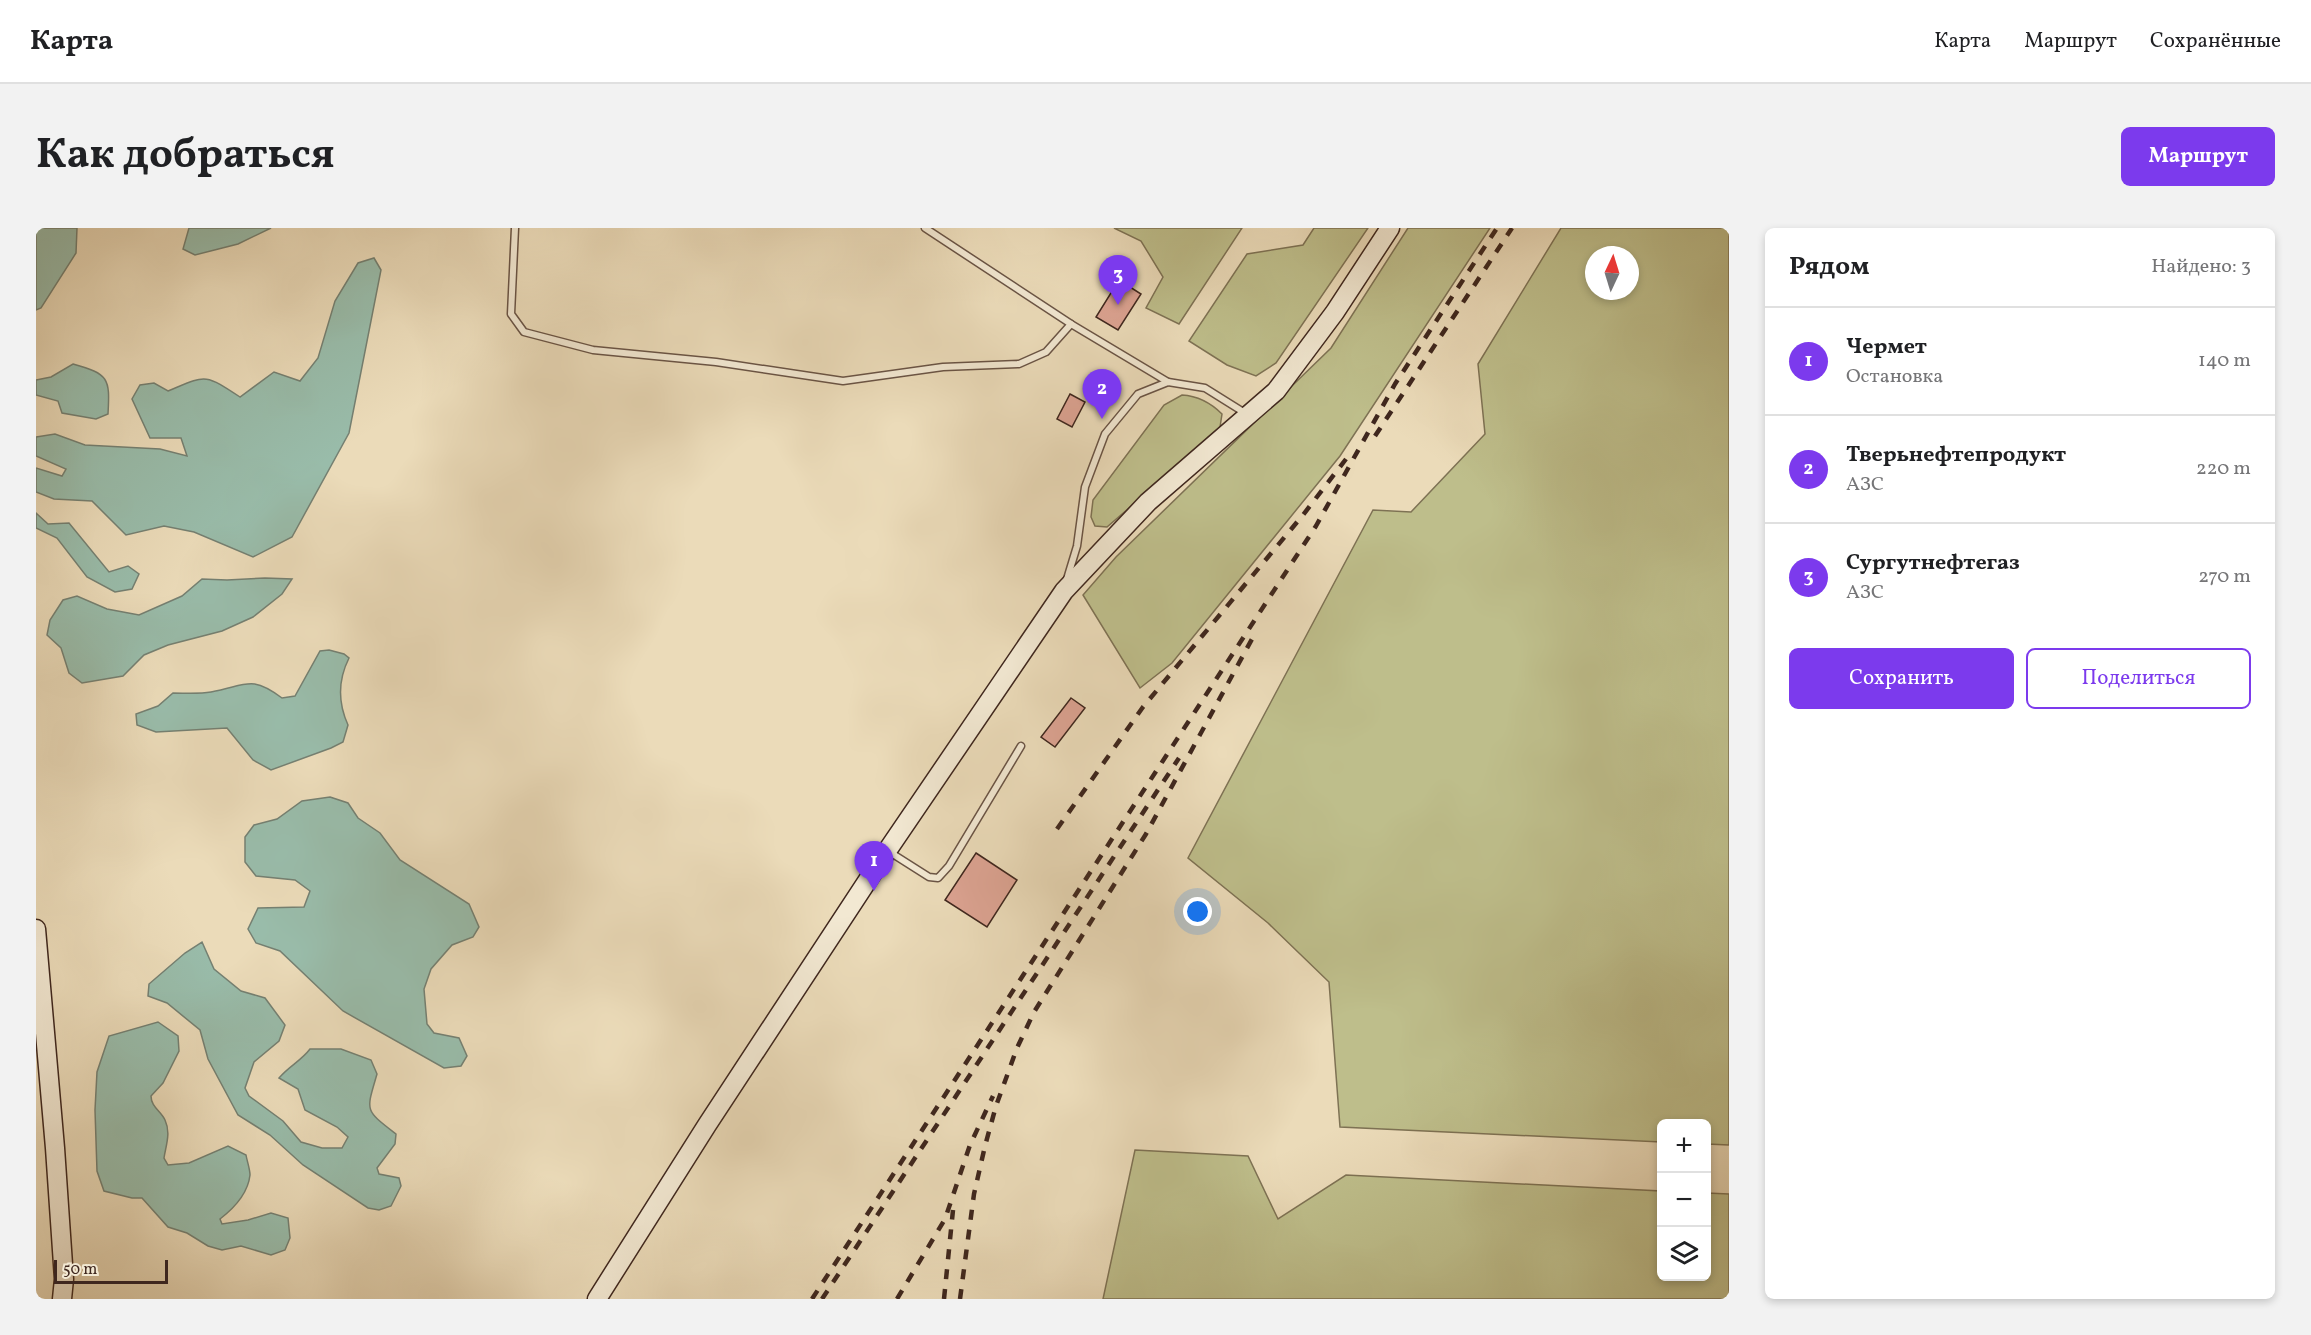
<!DOCTYPE html>
<html lang="ru">
<meta charset="utf-8">
<style>
body{margin:0;font-family:Vollkorn,serif;background:#f2f2f2;color:#202124}
.controls{position:absolute;right:18px;bottom:18px;display:grid;overflow:hidden;border-radius:9px;box-shadow:0 3px 9px #0003}
.controls button{width:54px;height:54px;display:grid;place-items:center;padding:0;border:0;border-bottom:2px solid #e0e0e0;background:#fff;color:#202124;font:30px sans-serif}
.compass{position:absolute;left:1549px;top:18px;width:54px;height:54px;border-radius:50%;background:#fff;box-shadow:0 3px 9px #0003;rotate:4deg}
.scale{position:absolute;left:18px;bottom:15px;width:114px;box-sizing:border-box;padding-left:6px;border:3px solid #3f271e;border-top:0;font-size:16px;line-height:21px;white-space:nowrap;color:#3f271e;-webkit-text-stroke:4px #f2e8d2;paint-order:stroke}
.you{position:absolute;left:1162px;top:684px;width:21px;height:21px;margin:-15px;border:4px solid #fff;border-radius:50%;background:#1a73e8;box-shadow:0 0 0 9px #1a73e833}
.badge{display:grid;place-items:center;width:39px;height:39px;border-radius:50%;background:#7c3aed;color:#fff;font-size:20px;font-weight:700}
.pin{position:absolute;translate:-50% -50px;filter:drop-shadow(0 2px 3px #0008)}
.pin::after{content:'';position:absolute;top:32px;width:21px;height:18px;background:inherit;clip-path:polygon(0 0,100% 0,50% 100%)}
.list{margin:0;padding:0;list-style:none}
h2{display:flex;justify-content:space-between;align-items:center;height:78px;margin:0;padding:0 24px;font-size:26px}
h2 small{font-size:20px;font-weight:400;color:#757577}
.list li{display:grid;grid-template-columns:39px 1fr auto;gap:18px;align-items:center;box-sizing:border-box;height:108px;padding:0 24px;border-top:2px solid #e0e0e0}
.list b{display:block;font-size:22px;white-space:nowrap}
.list p{margin:0;font-size:20px;white-space:nowrap;color:#757577}
.list em{font-size:20px;font-style:normal;color:#757577}
.actions{display:flex;gap:12px;padding:18px 24px}
.actions a{flex:1;padding:14px 0;border:2px solid #7c3aed;border-radius:9px;text-align:center;font-size:21px;color:#7c3aed}
.actions .main{background:#7c3aed;color:#fff}
.icon{flex:none;width:33px;height:33px;fill:none;stroke:currentColor;stroke-width:2;stroke-linecap:round;stroke-linejoin:round}
.map{position:relative;flex:none;width:1693px;height:1071px;overflow:hidden;border-radius:9px}
header{display:flex;align-items:center;gap:36px;box-sizing:border-box;height:84px;padding:0 30px;background:#fff;border-bottom:2px solid #e0e0e0}
header strong{font-size:28px}
nav{display:flex;gap:33px;margin-inline-start:auto;font-size:21px}
.intro{display:flex;align-items:center;justify-content:space-between;box-sizing:border-box;height:144px;padding:0 36px}
h1{margin:0;font-size:42px}
.button{padding:15px 27px;border-radius:9px;background:#7c3aed;color:#fff;font-size:21px;font-weight:700}
main{display:flex;gap:36px;padding:0 36px}
aside{flex:1;background:#fff;border-radius:9px;box-shadow:0 3px 9px #0003}
.map>svg:first-child{display:block}
.green{fill:#bebe8b;stroke:#7e7254;stroke-width:1.5;fill-rule:evenodd}
.water{fill:#99bcaa;stroke:#758072;stroke-width:1.5}
.building{fill:#dca392;stroke:#3f271e;stroke-width:1.5}
.lines{fill:none;stroke-linecap:round;stroke-linejoin:round}
.lane-casing{stroke:#6a5445;stroke-width:9}
.secondary-casing{stroke:#3f271e;stroke-width:21}
.lane{stroke:#f2e8d2;stroke-width:6}
.secondary{stroke:#f2e8d2;stroke-width:18}
.rail{stroke:#3f271e;stroke-width:4.5;stroke-dasharray:10 10;stroke-linecap:butt}
</style>
<header>
<strong>Карта</strong>
<nav><a>Карта</a><a>Маршрут</a><a>Сохранённые</a></nav>
</header>
<div class="intro"><h1>Как добраться</h1><a class="button">Маршрут</a></div>
<main>
<div class="map">
<svg width="1693" height="1071" viewBox="0 0 1693 1071">
<rect width="100%" height="100%" fill="#ebdbb9"/>
<filter id="stains"><feTurbulence type="fractalNoise" baseFrequency=".00333" numOctaves="4"/><feColorMatrix values="0 0 0 0 .2 0 0 0 0 .09 0 0 0 0 .02 0 0 0 .5 -.17"/></filter>
<radialGradient id="worn" r=".72"><stop offset=".6" stop-color="#630" stop-opacity="0"/><stop offset="1" stop-color="#630" stop-opacity=".3"/></radialGradient>
<g class="green">
<polygon points="1078,0 1206,0 1143,96 1110,80 1127,49 1105,13"/>
<polygon points="1278,0 1332,0 1240,135 1220,148 1191,137 1153,113 1211,26 1267,17"/>
<polygon points="1372,0 1454,0 1304,228 1136,435 1104,460 1047,367 1080,329 1295,120"/>
<path d="M 1525,0 L 1693,0 L 1693,917 L 1671,916 L 1670,896 L 1626,896 L 1625,914 L 1304,899 L 1293,754 L 1232,695 L 1152,630 L 1337,282 L 1375,284 L 1449,206 L 1442,136 ZM 1558,27 L 1594,27 L 1594,63 L 1558,63 Z"/>
<path d="M 1146,167 C 1162,168 1174,174 1186,186 L 1184,199 L 1164,219 L 1071,299 L 1059,298 L 1055,289 L 1057,272 L 1128,177 Z"/>
<polygon points="1099,922 1212,928 1242,991 1310,947 1625,963 1626,1048 1670,1048 1671,965 1693,966 1693,1071 1067,1071"/>
</g>
<g class="water">
<polygon points="0,0 41,0 40,25 5,80 0,82"/>
<polygon points="153,0 235,0 202,16 159,27 147,21"/>
<path d="M 338,30 L 345,42 L 313,205 L 256,309 L 217,329 L 158,304 L 128,298 L 90,307 L 56,273 L 18,271 L 0,264 L 0,240 L 26,248 L 30,241 L 0,228 L 0,209 L 19,206 L 49,217 L 124,221 L 151,228 L 145,210 L 114,210 L 96,171 L 104,157 L 118,155 L 132,163 C 170,147 168,145 204,169 L 238,144 L 264,153 L 282,130 L 299,73 L 322,35 Z"/>
<path d="M 37,136 C 73,146 74,150 72,186 L 60,191 L 26,185 L 22,173 L 0,167 L 0,152 L 15,149 Z"/>
<polygon points="0,285 12,296 33,295 73,344 92,338 103,346 96,361 79,364 51,349 21,310 0,300"/>
<polygon points="229,350 256,351 246,366 217,389 186,403 132,417 108,427 87,448 46,455 33,445 25,420 11,407 14,392 27,372 41,368 71,381 103,387 146,368 166,351 191,352"/>
<path d="M 293,422 L 308,426 L 313,430 C 302,452 302,475 312,497 L 307,514 L 295,520 L 235,542 L 217,532 L 191,500 L 120,504 L 101,497 L 100,486 L 122,478 L 137,465 C 150,465 163,466 175,464 C 210,458 214,446 246,470 L 259,468 L 284,423 Z"/>
<polygon points="294,569 312,575 322,590 344,605 364,632 433,676 443,699 437,709 416,717 395,741 388,761 391,796 398,805 423,810 431,828 425,838 408,840 307,783 244,723 220,715 212,701 222,680 268,679 274,663 259,652 220,648 209,634 209,609 218,597 241,591 266,573"/>
<path d="M 166,714 L 178,741 L 205,763 L 229,770 L 249,797 L 243,813 L 218,834 L 209,860 L 213,868 L 247,893 L 265,914 L 286,920 L 306,920 L 312,909 L 301,899 L 269,882 L 262,861 L 243,850 C 253,838 265,833 274,821 L 305,821 L 335,832 L 341,846 C 330,884 328,881 360,906 L 359,916 L 341,940 L 343,946 L 363,950 L 365,958 L 355,978 L 343,982 L 332,980 L 267,937 L 234,907 L 202,887 L 172,831 L 164,802 L 131,775 L 112,768 L 113,756 L 149,725 Z"/>
<path d="M 122,794 L 142,808 L 143,823 L 127,855 L 115,868 C 115,879 125,883 129,892 C 135,905 130,917 128,930 L 132,937 L 153,935 L 192,918 L 210,927 C 211,933 214,941 214,947 C 212,965 197,981 184,991 L 186,996 L 212,992 L 235,985 L 252,990 L 254,1010 L 249,1022 L 235,1027 L 205,1018 L 186,1022 L 172,1018 L 151,1005 L 132,999 L 106,970 L 96,970 L 68,963 L 61,943 L 59,882 L 61,844 L 73,808 Z"/>
</g>
<g class="building">
<polygon points="1083,52 1105,66 1082,102 1060,89"/>
<polygon points="1034,166 1049,174 1036,199 1021,191"/>
<polygon points="1035,470 1049,480 1019,519 1005,509"/>
<polygon points="940,625 981,652 951,699 909,672"/>
</g>
<g class="lines">
<g class="lane-casing">
<g id="lane">
<polyline points="479,0 475,86 488,104 557,122 680,134 807,153 907,139 983,136 1010,124 1035,96"/>
<polyline points="889,0 1035,96 1132,154"/>
<polyline points="1031,351 1041,318 1049,259 1069,206 1102,166 1132,154 1169,160 1209,185"/>
<polyline points="852,623 893,649 902,650 913,638 985,518"/>
</g>
</g>
<g class="secondary-casing">
<g id="secondary">
<polyline points="0,701 19,920 28,1051 26,1071"/>
<polyline points="561,1071 671,897 851,623 1028,363 1112,274 1240,163 1299,84 1354,0"/>
</g>
</g>
<use href="#lane" class="lane"/>
<use href="#secondary" class="secondary"/>
<g class="rail">
<polyline points="1339,208 1476,0"/>
<polyline points="1021,601 1107,479 1267,287 1310,231"/>
<polyline points="776,1071 1280,298 1359,156 1461,0"/>
<polyline points="786,1071 1143,530"/>
<polyline points="861,1071 909,991 934,917 957,868"/>
<polyline points="908,1071 917,982"/>
<polyline points="924,1071 938,966 949,918 960,878 981,820 998,784 1110,606 1216,411"/>
</g>
</g>
<rect width="100%" height="100%" filter="url(#stains)"/>
<rect width="100%" height="100%" fill="url(#worn)"/>
</svg>
<div class="controls">
<button>+</button>
<button>−</button>
<button><svg class="icon" aria-label="layers" viewBox="0 0 24 24"><path d="M12 4l9 5-9 5-9-5zM3 14l9 5 9-5"/></svg></button>
</div>
<svg class="compass" viewBox="-18 -18 36 36"><path d="M0-13l5 13h-10z" fill="#e53935"/><path d="M0 13l5-13h-10z" fill="#757577"/></svg>
<div class="scale">50 m</div>
<div class="you"></div>
<div class="pin badge" style="left:838px;top:663px">1</div>
<div class="pin badge" style="left:1066px;top:191px">2</div>
<div class="pin badge" style="left:1082px;top:77px">3</div>
</div>
<aside>
<h2>Рядом<small>Найдено: 3</small></h2>
<ul class="list">
<li><span class="badge">1</span><div><b>Чермет</b><p>Остановка</p></div><em>140 m</em></li>
<li><span class="badge">2</span><div><b>Тверьнефтепродукт</b><p>АЗС</p></div><em>220 m</em></li>
<li><span class="badge">3</span><div><b>Сургутнефтегаз</b><p>АЗС</p></div><em>270 m</em></li>
</ul>
<div class="actions"><a class="main">Сохранить</a><a>Поделиться</a></div>
</aside>
</main>
